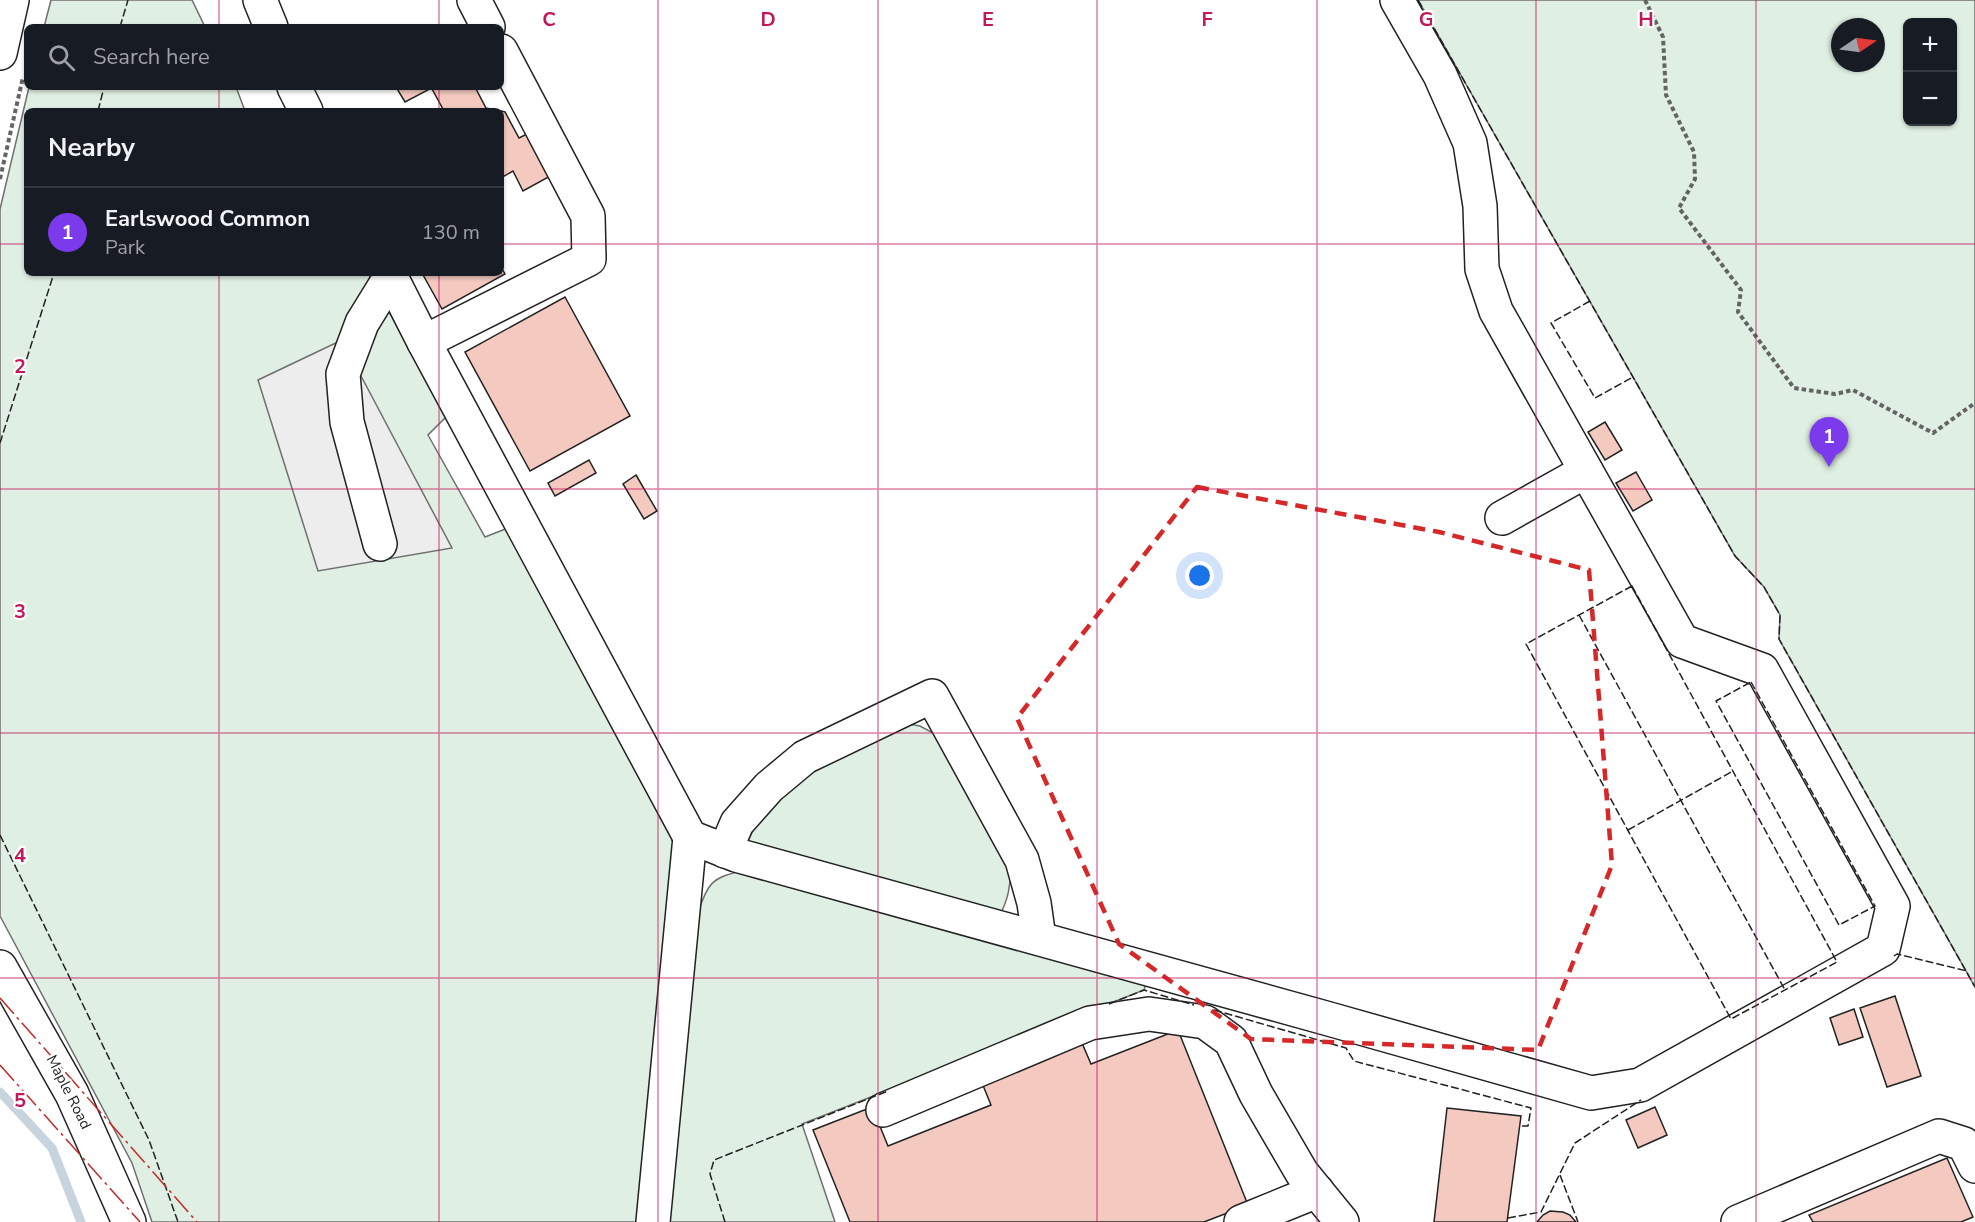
<!DOCTYPE html>
<meta charset="utf-8">
<style>
body{margin:0;font-family:"Nunito Sans",sans-serif;background:#20242c;color:#f1f3f6}
.controls{position:absolute;right:18px;top:18px;display:grid;overflow:hidden;border-radius:9px;box-shadow:0 2px 4px #0004}
.controls button{width:54px;height:54px;display:grid;place-items:center;padding:0;border:0;border-bottom:2px solid #363941;background:#171b24;color:#f1f3f6;font:30px sans-serif}
.compass{position:absolute;left:1831px;top:18px;width:54px;height:54px;border-radius:50%;background:#171b24;box-shadow:0 2px 4px #0004;rotate:77deg}
.you{position:absolute;left:1200px;top:576px;width:21px;height:21px;margin:-15px;border:4px solid #fff;border-radius:50%;background:#1a73e8;box-shadow:0 0 0 9px #1a73e833}
.badge{display:grid;place-items:center;width:39px;height:39px;border-radius:50%;background:#7c3aed;color:#fff;font-size:20px;font-weight:700}
.pin{position:absolute;translate:-50% -50px;filter:drop-shadow(0 2px 3px #0008)}
.pin::after{content:'';position:absolute;top:32px;width:21px;height:18px;background:inherit;clip-path:polygon(0 0,100% 0,50% 100%)}
.list{margin:0;padding:0;list-style:none}
h2{display:flex;justify-content:space-between;align-items:center;height:78px;margin:0;padding:0 24px;font-size:26px}
h2 small{font-size:20px;font-weight:400;color:#9ea1a6}
.list li{display:grid;grid-template-columns:39px 1fr auto;gap:18px;align-items:center;box-sizing:border-box;height:90px;padding:0 24px;border-top:2px solid #363941}
.list b{display:block;font-size:22px;white-space:nowrap}
.list p{margin:0;font-size:20px;white-space:nowrap;color:#9ea1a6}
.list em{font-size:20px;font-style:normal;color:#9ea1a6}
.icon{flex:none;width:33px;height:33px;fill:none;stroke:currentColor;stroke-width:2;stroke-linecap:round;stroke-linejoin:round}
.map{position:relative;flex:none;width:1975px;height:1222px;overflow:hidden}
.search{position:absolute;background:#171b24;box-shadow:0 2px 4px #0004;left:24px;top:24px;width:480px;height:66px;display:flex;align-items:center;gap:15px;box-sizing:border-box;padding:0 21px;border-radius:9px;color:#9ea1a6;font-size:22px}
.panel{position:absolute;background:#171b24;box-shadow:0 2px 4px #0004;left:24px;top:108px;width:480px;height:168px;border-radius:9px}
.map>svg:first-child{display:block}
.green{fill:#e0efe3;stroke:#6f6f6f;stroke-width:1.5;fill-rule:evenodd}
.parking{fill:#ededed;stroke:#6f6f6f;stroke-width:1.5}
.lines{fill:none;stroke-linecap:round;stroke-linejoin:round}
.stream{stroke:#c7d3dd;stroke-width:9}
.building{fill:#f3c9c0;stroke:#222;stroke-width:1.5}
.minor-casing{stroke:#222;stroke-width:36}
.major-casing{stroke:#222;stroke-width:36}
.path{stroke:#646464;stroke-width:4;stroke-dasharray:4.5 3;stroke-linecap:butt}
.minor{stroke:#fff;stroke-width:33}
.major{stroke:#fff;stroke-width:33}
.fence{stroke:#222;stroke-width:1.5;stroke-dasharray:8 3;stroke-linecap:butt}
.power{stroke:#c62828;stroke-width:1.5;stroke-dasharray:21 4.5 3 4.5;stroke-linecap:butt}
.marked{fill:none;stroke:#d62828;stroke-width:4.5;stroke-dasharray:12 8;stroke-linejoin:round}
.grid{fill:none;stroke:#c2185b;stroke-width:1.5;stroke-opacity:0.55}
.labels{text-anchor:middle;stroke-width:4.5;stroke-linejoin:round;paint-order:stroke}
.street-label{font-size:15px;fill:#222;stroke:#fff}
.grid-label{font-size:20px;text-anchor:middle;font-weight:bold;fill:#c2185b;stroke:#fff;stroke-width:4.5;stroke-linejoin:round;paint-order:stroke}
</style>
<div class="map">
<svg width="1975" height="1222" viewBox="0 0 1975 1222">
<rect width="100%" height="100%" fill="#fff"/>
<g class="green">
<polygon points="51,0 192,0 205,27 44,27"/>
<path d="M 1418,0 L 1975,0 L 1975,987 L 1779,639 L 1780,615 L 1764,587 L 1735,556 ZM 1952,22 L 1952,122 L 1908,122 L 1908,22 ZM 1840,27 L 1876,27 L 1876,63 L 1840,63 Z"/>
<polygon points="29,87 236,87 245,111 27,111 27,273 368,273 446,417 428,435 485,537 508,528 675,837 642,1222 152,1222 132,1163 0,916 0,209"/>
<path d="M 909,724 L 920,726 L 935,734 L 1010,867 C 1011,886 1008,899 1000,915 L 747,845 C 765,786 850,752 900,725 Z"/>
<path d="M 747,869 L 1147,980 L 1144,990 L 802,1124 L 835,1222 L 665,1222 L 697,915 C 710,879 711,879 747,869 Z"/>
</g>
<polygon class="parking" points="342,340 452,548 318,571 258,380"/>
<g class="lines">
<polyline class="stream" points="0,1092 52,1148 81,1222"/>
</g>
<g class="building">
<polygon points="396,87 427,87 428,90 405,102"/>
<polygon points="431,87 475,87 486,108 499,111 444,111"/>
<polygon points="501,111 505,112 519,138 531,132 554,174 523,191 513,171 501,178"/>
<polygon points="501,267 505,274 442,309 422,273 501,273"/>
<polygon points="565,297 630,416 530,471 465,352"/>
<polygon points="1605,422 1622,450 1605,460 1588,432"/>
<polygon points="589,460 596,473 555,496 548,483"/>
<polygon points="1636,472 1652,500 1633,511 1616,483"/>
<polygon points="636,475 657,511 644,519 623,484"/>
<polygon points="1895,996 1921,1076 1887,1087 1860,1008"/>
<polygon points="1854,1009 1863,1037 1839,1045 1830,1018"/>
<polygon points="1178,1030 1248,1205 1204,1222 850,1222 813,1130 872,1107 888,1146 991,1105 982,1083 1082,1043 1091,1064"/>
<polygon points="1655,1107 1667,1135 1638,1148 1626,1120"/>
<polygon points="1447,1108 1521,1116 1507,1222 1434,1222"/>
<polygon points="1947,1158 1973,1217 1961,1222 1813,1222 1809,1215"/>
<polygon points="1550,1211 1563,1212 1570,1215 1576,1222 1537,1222 1543,1215"/>
</g>
<g class="lines">
<g class="minor-casing">
<g id="minor">
<polyline points="260,0 271,27"/>
<polyline points="474,0 488,27"/>
<polyline points="294,87 306,111"/>
<polyline points="389,273 424,342 690,837 736,855 1329,1019 1591,1093 1640,1085 1883,949 1893,906 1762,670 1682,641 1496,311 1482,269 1480,206 1470,143 1440,75 1397,0"/>
<polyline points="424,342 589,259 588,216 501,51"/>
<polyline points="1502,518 1586,471"/>
<polyline points="380,544 347,422 343,374 362,323 391,276"/>
<polyline points="725,851 737,823 769,787 805,757 932,696 1022,860 1034,903 1039,938"/>
<polyline points="0,967 72,1094 129,1222"/>
<polyline points="883,1110 1090,1023 1149,1014 1205,1022 1231,1041 1256,1094 1302,1173 1342,1222"/>
<polyline points="653,1222 690,837"/>
<polyline points="1241,1222 1317,1191"/>
<polyline points="1738,1222 1939,1136 1964,1144 1975,1166"/>
</g>
</g>
<g class="major-casing">
<polyline id="major" points="0,53 12,0"/>
</g>
<g class="path">
<polyline points="1645,0 1663,37 1666,95 1694,152 1695,179 1679,208 1741,290 1738,312 1794,388 1835,394 1853,390 1933,433 1975,403"/>
<polyline points="0,179 23,77"/>
</g>
<use href="#minor" class="minor"/>
<use href="#major" class="major"/>
<g class="fence">
<polyline points="1418,0 1735,556 1764,587 1780,615 1779,639 1975,987"/>
<polyline points="120,27 128,0"/>
<polyline points="98,111 104,87"/>
<polyline points="1590,301 1551,323 1595,398 1633,377"/>
<polyline points="0,443 54,273"/>
<polygon points="1632,586 1837,962 1731,1019 1526,644"/>
<polyline points="1579,615 1785,990"/>
<polygon points="1751,682 1875,906 1839,925 1716,701"/>
<polyline points="1628,830 1733,771"/>
<polyline points="0,835 149,1140 178,1222"/>
<polyline points="1894,956 1897,954 1967,971"/>
<polyline points="1109,1004 1144,990 1194,1005"/>
<polyline points="1214,1010 1346,1048 1354,1061 1531,1108 1528,1126 1519,1126"/>
<polyline points="1560,1175 1578,1222"/>
<polyline points="1508,1218 1541,1212 1575,1143 1641,1100"/>
<polyline points="725,1222 710,1174 714,1160 888,1091"/>
</g>
<g class="power">
<polyline points="0,998 197,1222"/>
<polyline points="0,1065 140,1222"/>
</g>
</g>
<path class="marked" d="M 1197,487 L 1439,532 L 1589,570 L 1612,865 L 1538,1050 L 1251,1039 L 1119,944 L 1017,718 Z"/>
<path class="grid" d="M 219,0 L 219,27M 439,0 L 439,27M 658,0 L 658,1222M 878,0 L 878,1222M 1097,0 L 1097,1222M 1317,0 L 1317,1222M 1536,0 L 1536,1222M 1756,0 L 1756,1222M 219,87 L 219,111M 439,87 L 439,111M 0,244 L 27,244M 501,244 L 1975,244M 219,273 L 219,1222M 439,273 L 439,1222M 0,489 L 1975,489M 0,733 L 1975,733M 0,978 L 1975,978"/>
<g class="labels">
<g class="street-label">
<text transform="translate(69 1092) rotate(63)" y="5">Maple Road</text>
</g>
</g>
<g class="grid-label">
<text x="549" y="26">C</text>
<text x="768" y="26">D</text>
<text x="988" y="26">E</text>
<text x="1207" y="26">F</text>
<text x="1426" y="26">G</text>
<text x="1646" y="26">H</text>
<text x="20" y="373">2</text>
<text x="20" y="618">3</text>
<text x="20" y="862">4</text>
<text x="20" y="1107">5</text>
</g>
</svg>
<div class="controls">
<button>+</button>
<button>−</button>
</div>
<svg class="compass" viewBox="-18 -18 36 36"><path d="M0-13l5 13h-10z" fill="#e53935"/><path d="M0 13l5-13h-10z" fill="#9ea1a6"/></svg>
<div class="you"></div>
<div class="pin badge" style="left:1829px;top:467px">1</div>
<div class="search"><svg class="icon" aria-label="search" viewBox="0 0 24 24"><circle cx="10" cy="10" r="6"/><path d="M15 15l6 6"/></svg>Search here</div>
<section class="panel">
<h2>Nearby<small></small></h2>
<ul class="list">
<li><span class="badge">1</span><div><b>Earlswood Common</b><p>Park</p></div><em>130 m</em></li>
</ul>
</section>
</div>
